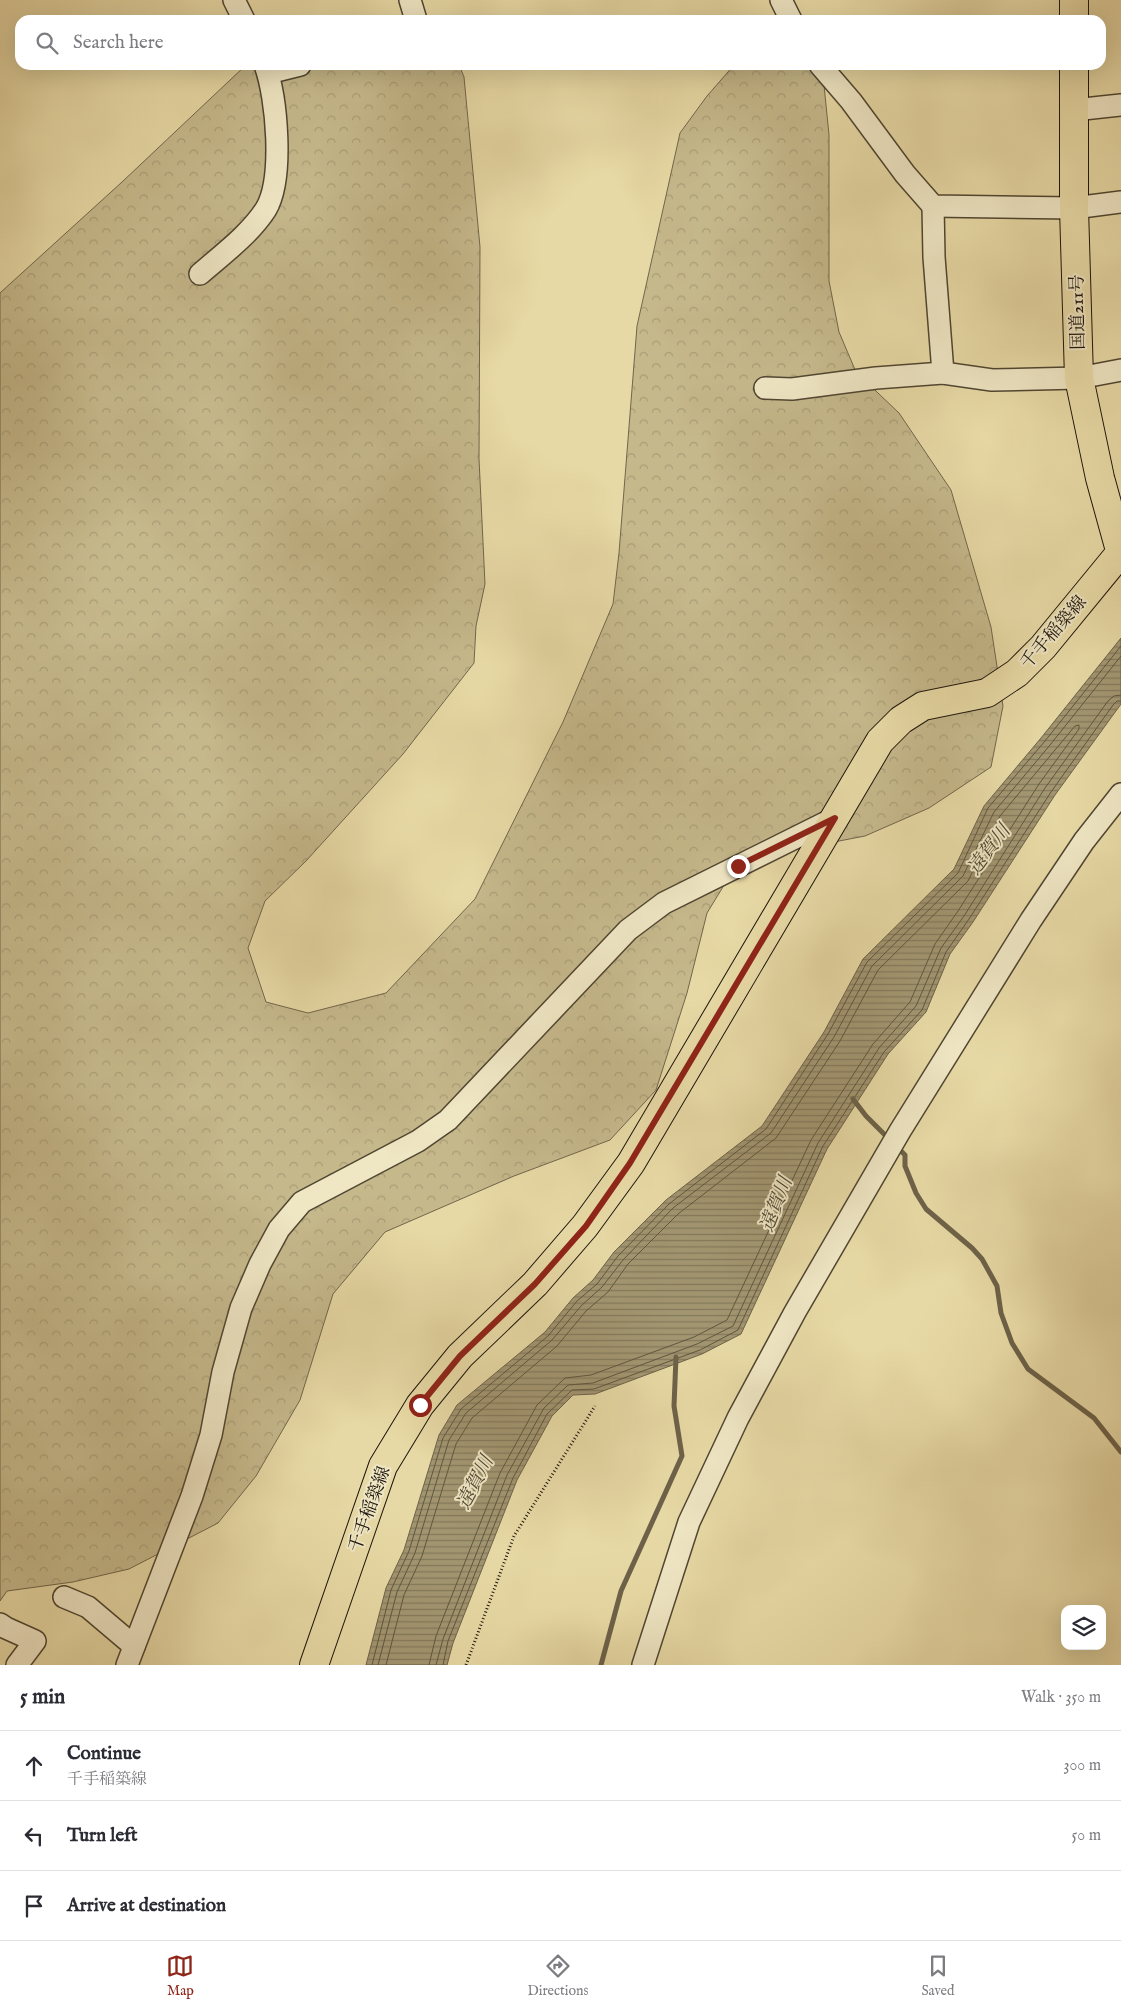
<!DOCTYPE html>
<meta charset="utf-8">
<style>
body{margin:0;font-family:"IM FELL English","Noto Serif JP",serif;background:#f7f7f7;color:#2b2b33}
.controls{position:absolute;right:15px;bottom:15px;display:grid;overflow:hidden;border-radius:10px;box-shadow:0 5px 20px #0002}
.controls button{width:45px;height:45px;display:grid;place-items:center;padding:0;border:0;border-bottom:1px solid #e1e1e2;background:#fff;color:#2b2b33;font:25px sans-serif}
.stop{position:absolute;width:15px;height:15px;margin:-11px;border:4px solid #8f2418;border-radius:50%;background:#fff}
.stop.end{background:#8f2418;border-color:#fff;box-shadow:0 1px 5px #0008}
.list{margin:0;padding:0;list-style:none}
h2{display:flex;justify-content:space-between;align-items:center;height:65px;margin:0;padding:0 20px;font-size:21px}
h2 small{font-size:16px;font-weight:400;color:#7c7c81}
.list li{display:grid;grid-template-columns:32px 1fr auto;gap:15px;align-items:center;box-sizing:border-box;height:70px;padding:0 20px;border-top:1px solid #e1e1e2}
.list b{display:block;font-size:19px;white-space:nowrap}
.list p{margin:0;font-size:16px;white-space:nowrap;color:#7c7c81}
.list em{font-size:16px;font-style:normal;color:#7c7c81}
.icon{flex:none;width:28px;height:28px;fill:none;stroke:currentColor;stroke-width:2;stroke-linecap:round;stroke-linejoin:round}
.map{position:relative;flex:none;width:1121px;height:1665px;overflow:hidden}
.search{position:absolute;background:#fff;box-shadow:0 5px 20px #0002;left:15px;right:15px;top:15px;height:55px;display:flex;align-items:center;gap:12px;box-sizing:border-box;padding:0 18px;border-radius:15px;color:#7c7c81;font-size:19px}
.sheet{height:275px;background:#fff}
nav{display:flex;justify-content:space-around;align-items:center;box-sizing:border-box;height:70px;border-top:1px solid #e1e1e2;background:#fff;font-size:14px;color:#7c7c81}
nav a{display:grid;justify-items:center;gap:2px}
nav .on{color:#8f2418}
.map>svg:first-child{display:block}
.forest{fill:url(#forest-crowns);stroke:#71664c}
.water{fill:url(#water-rules);stroke:#6d6249}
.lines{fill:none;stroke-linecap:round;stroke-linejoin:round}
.shore{stroke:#60563e;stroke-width:1}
.stream{stroke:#6d6249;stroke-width:5}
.minor-casing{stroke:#504632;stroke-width:24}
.major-casing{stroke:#1d150c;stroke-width:30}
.highway-casing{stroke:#1d150c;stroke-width:30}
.path{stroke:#1d150c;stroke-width:3;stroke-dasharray:1 2.5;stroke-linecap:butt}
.minor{stroke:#efe6c4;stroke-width:21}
.major{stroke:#e7d9a5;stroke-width:28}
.highway{stroke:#e7d9a5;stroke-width:28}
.route{stroke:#8f2418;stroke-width:6}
.labels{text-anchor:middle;stroke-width:4;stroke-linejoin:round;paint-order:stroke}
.street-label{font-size:18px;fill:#1d150c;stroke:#efe6c4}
.water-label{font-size:19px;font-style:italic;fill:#524934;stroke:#efe6c4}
</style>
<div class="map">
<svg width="1121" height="1665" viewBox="0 0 1121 1665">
<defs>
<pattern id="forest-crowns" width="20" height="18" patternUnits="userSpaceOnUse" patternTransform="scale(1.25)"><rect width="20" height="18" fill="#c5b88b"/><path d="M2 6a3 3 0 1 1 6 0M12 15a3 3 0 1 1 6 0" fill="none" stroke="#a99d77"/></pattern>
<pattern id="water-rules" width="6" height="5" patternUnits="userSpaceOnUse" patternTransform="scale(1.25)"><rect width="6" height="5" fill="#a29671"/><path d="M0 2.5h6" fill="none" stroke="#83795b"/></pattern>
</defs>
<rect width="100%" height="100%" fill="#e7d9a5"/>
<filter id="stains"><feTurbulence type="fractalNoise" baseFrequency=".004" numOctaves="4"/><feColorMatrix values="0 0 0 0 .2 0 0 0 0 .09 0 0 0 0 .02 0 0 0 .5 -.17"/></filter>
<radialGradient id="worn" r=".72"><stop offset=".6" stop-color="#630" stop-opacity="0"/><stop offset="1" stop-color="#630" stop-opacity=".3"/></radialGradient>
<polygon class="forest" points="246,65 459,65 464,77 480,247 479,459 485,584 476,626 474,663 403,754 306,861 265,901 248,948 266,1002 308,1013 386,993 475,899 563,722 613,604 619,553 637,326 680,133 707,96 734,65 822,65 829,135 829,281 839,332 856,372 899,413 951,490 991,627 1003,706 991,767 929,808 865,836 777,853 729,877 707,913 687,993 656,1090 610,1140 514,1176 385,1232 333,1294 300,1400 256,1476 218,1523 129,1569 73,1582 7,1591 0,1601 0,293 122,182"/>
<polygon class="water" points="1121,638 1121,704 1055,795 973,922 950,954 926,1012 888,1054 827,1149 741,1334 702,1354 595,1394 573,1395 552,1416 517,1480 453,1643 447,1665 366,1665 386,1588 404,1550 439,1435 457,1405 545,1332 573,1298 593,1280 614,1252 666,1200 762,1126 824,1032 863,959 954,869 984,806 1041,738"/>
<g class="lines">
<g class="shore">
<polyline points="372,1665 391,1590 409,1551 443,1438 461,1409 548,1336 577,1301 597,1284 618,1256 669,1204 766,1129 828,1034 867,962 958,873 988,808 1045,741 1121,646"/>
<polyline points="378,1665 397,1592 415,1553 449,1440 466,1413 552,1340 581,1306 602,1287 623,1260 673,1208 771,1133 834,1037 872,966 963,876 994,812 1050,745 1121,656"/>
<polyline points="386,1665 404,1595 422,1556 456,1444 472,1418 557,1346 586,1311 608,1292 628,1264 678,1214 776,1138 840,1041 878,970 968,881 1000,816 1075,726 1079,725 1079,729 1039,784 958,911 935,944 910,1002 873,1044 811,1140 727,1320 694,1337 591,1375 565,1378 537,1405 500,1473 436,1636 429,1665"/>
<polyline points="436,1665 443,1639 507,1475 544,1408 568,1385 593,1383 697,1344 733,1326 818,1143 879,1048 916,1006 941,948 964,916 1045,788 1108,701 1114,696 1121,695"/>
<polyline points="443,1665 448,1641 513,1478 547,1414 572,1390 594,1389 700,1350 738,1330 823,1146 884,1052 922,1010 946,952 969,919 1051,792 1113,705 1117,701 1121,701"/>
</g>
<g class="stream">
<polyline points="853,1099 866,1116 889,1139"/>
<polyline points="897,1147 905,1155 905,1166 916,1193 926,1209 972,1248 982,1259 997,1286 1001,1313 1012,1343 1028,1369 1094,1418 1121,1452"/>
<polyline points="601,1665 621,1591 682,1456 674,1406 676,1357"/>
</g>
<g class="minor-casing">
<g id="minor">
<polyline points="234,0 244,20"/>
<polyline points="410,0 416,20"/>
<polyline points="781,0 791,20"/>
<polyline points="820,65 851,101 905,174 933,206 1074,208 1121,202"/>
<polyline points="268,73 300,65"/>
<polyline points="1074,110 1121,105"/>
<polyline points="933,206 934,257 943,373"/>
<path d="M 200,274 C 223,254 250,234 266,209 C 284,178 277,98 265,65"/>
<polyline points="765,388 792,389 876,378 943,373 992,380 1079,378 1121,370"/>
<polyline points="64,1597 88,1607 134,1646"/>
<polyline points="0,1624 6,1628 35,1641 17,1665"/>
<polyline points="127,1665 192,1496 211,1435 223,1372 241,1308 260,1264 279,1229 302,1202 418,1141 448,1120 628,930 664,903 835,818"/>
<polyline points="643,1665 689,1522 738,1418 795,1312 900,1131 1031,920 1084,841 1121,794"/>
</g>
</g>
<g class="major-casing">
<polyline id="major" points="314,1665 383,1466 420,1405 460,1356 535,1284 585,1226 631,1163 880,741 901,720 923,706 987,693 1017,673 1043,647 1121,552"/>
</g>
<g class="highway-casing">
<g id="highway">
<polyline points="1074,0 1074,20"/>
<polyline points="1074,65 1074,208 1079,378 1100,478 1121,554"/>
</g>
</g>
<polyline class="path" points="466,1665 514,1536 595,1406"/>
<use href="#minor" class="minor"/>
<use href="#major" class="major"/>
<use href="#highway" class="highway"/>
</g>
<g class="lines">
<polyline class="route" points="420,1405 460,1356 535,1284 586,1226 630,1163 835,818 738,866"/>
</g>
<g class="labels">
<g class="street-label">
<text transform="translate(1077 312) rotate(-91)" y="6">国道211号</text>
<text transform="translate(1053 632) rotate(-49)" y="6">千手稲築線</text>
<text transform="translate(369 1509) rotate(-70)" y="6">千手稲築線</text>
</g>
<g class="water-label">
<text transform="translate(988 849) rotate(-53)" y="7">遠賀川</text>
<text transform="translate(775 1204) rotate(-69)" y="7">遠賀川</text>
<text transform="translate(474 1482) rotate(-63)" y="7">遠賀川</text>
</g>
</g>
<rect width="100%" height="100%" filter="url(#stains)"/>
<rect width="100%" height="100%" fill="url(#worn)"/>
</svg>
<div class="controls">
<button><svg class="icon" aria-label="layers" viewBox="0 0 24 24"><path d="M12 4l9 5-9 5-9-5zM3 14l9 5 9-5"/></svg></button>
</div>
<div class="stop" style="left:420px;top:1405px"></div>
<div class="stop end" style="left:738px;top:866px"></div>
<div class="search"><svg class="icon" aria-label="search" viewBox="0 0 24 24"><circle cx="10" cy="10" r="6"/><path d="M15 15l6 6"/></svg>Search here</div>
</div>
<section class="sheet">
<h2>5 min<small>Walk · 350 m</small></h2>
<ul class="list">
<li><svg class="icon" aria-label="ahead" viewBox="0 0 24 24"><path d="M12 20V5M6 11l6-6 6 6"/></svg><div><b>Continue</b><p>千手稲築線</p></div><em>300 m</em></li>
<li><svg class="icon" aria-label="left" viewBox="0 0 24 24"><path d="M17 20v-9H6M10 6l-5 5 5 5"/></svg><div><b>Turn left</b></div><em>50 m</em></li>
<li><svg class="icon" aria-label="arrive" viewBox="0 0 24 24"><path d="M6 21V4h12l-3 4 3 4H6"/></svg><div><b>Arrive at destination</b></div></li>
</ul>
</section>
<nav>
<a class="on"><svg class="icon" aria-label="map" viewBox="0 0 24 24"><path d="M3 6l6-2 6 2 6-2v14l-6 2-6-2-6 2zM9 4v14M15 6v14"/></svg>Map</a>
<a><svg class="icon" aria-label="directions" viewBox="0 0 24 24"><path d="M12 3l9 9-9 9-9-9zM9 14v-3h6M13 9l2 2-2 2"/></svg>Directions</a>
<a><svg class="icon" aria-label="saved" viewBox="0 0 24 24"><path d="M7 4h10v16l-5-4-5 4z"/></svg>Saved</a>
</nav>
